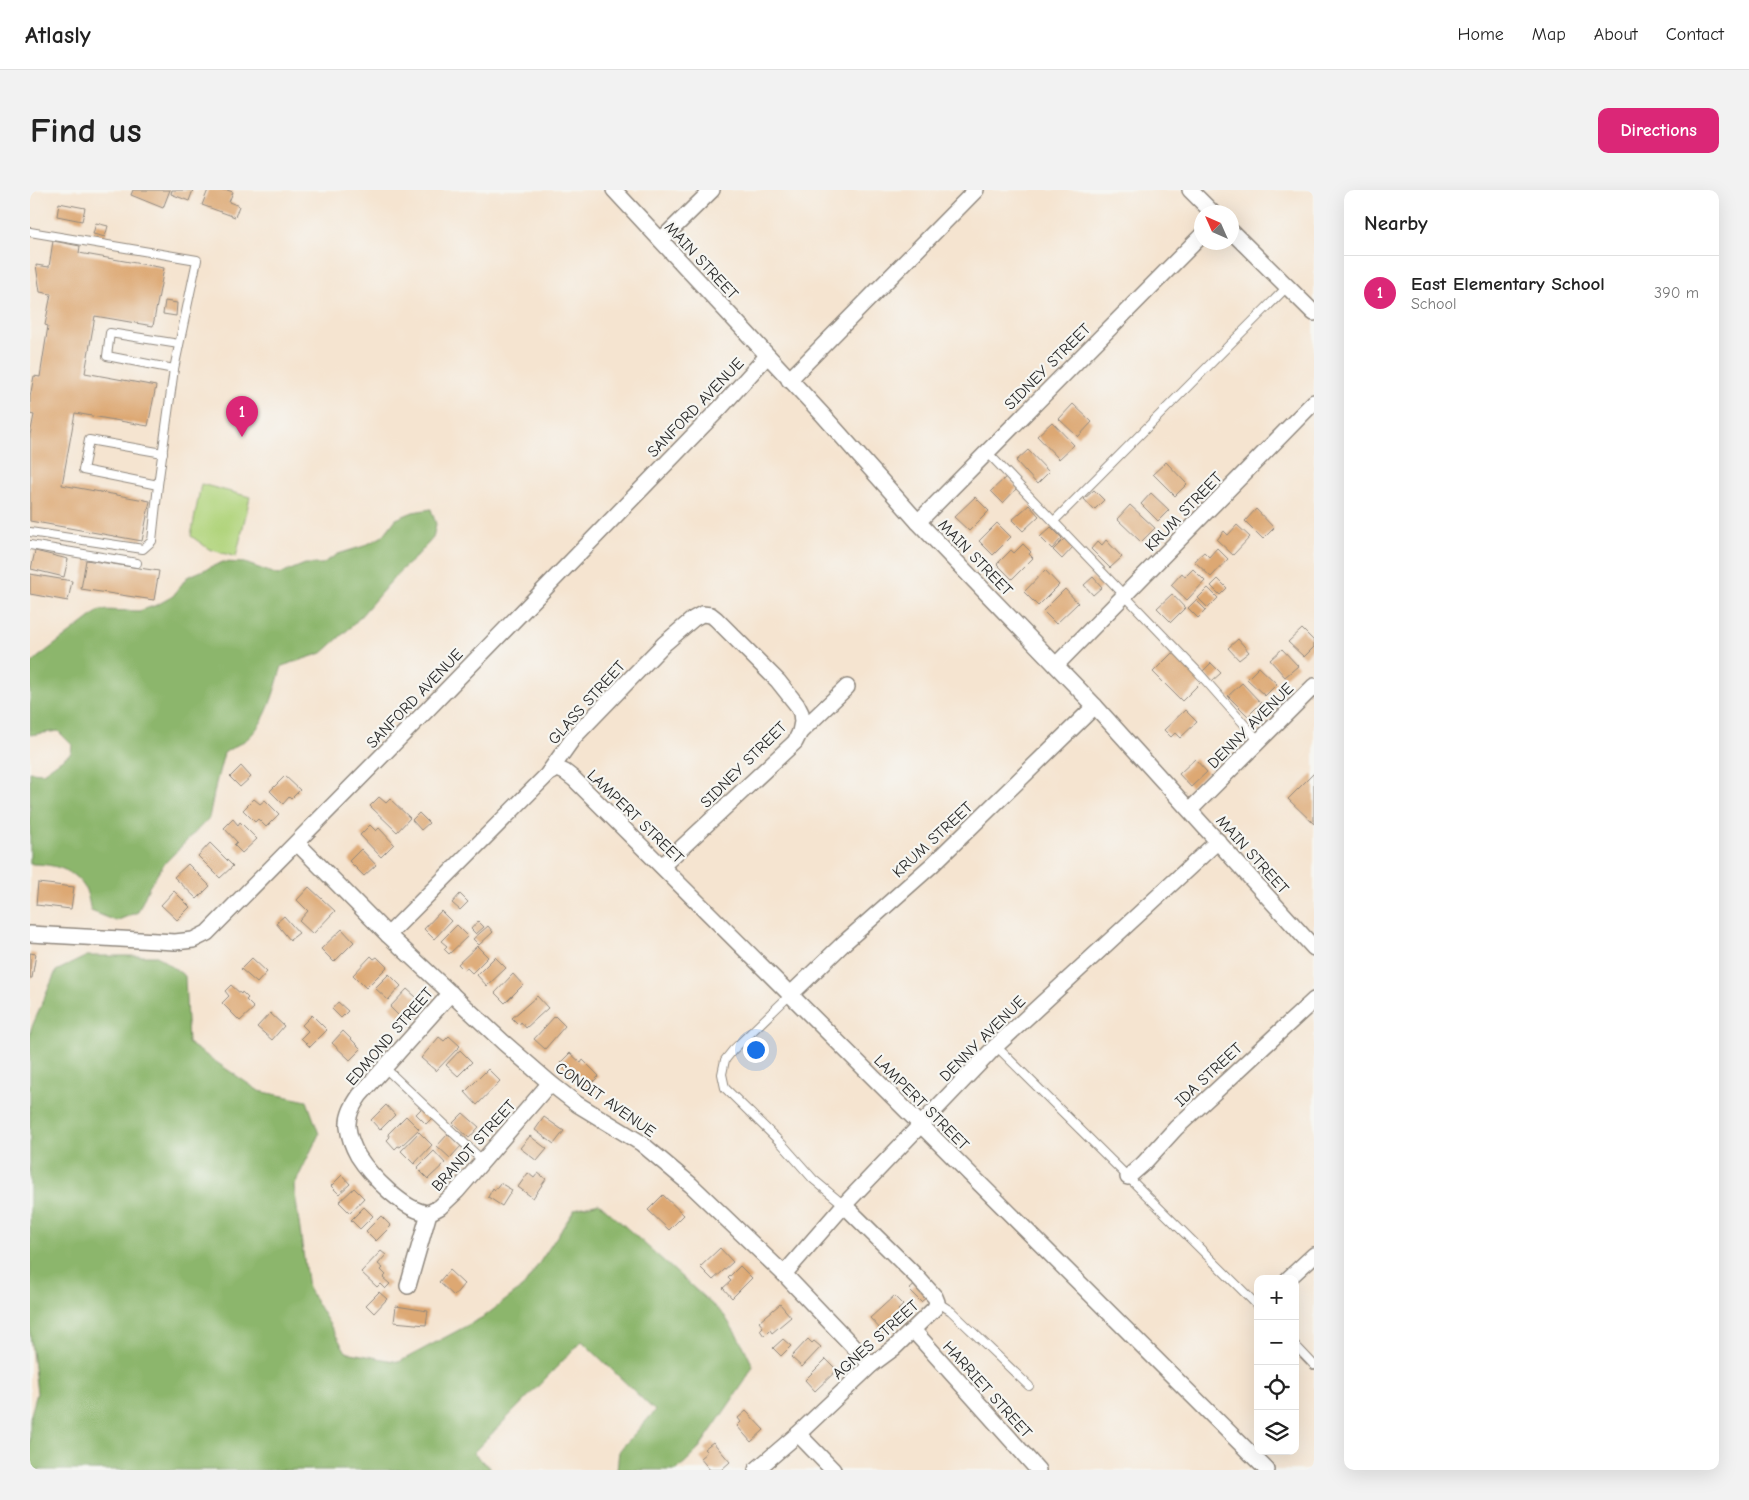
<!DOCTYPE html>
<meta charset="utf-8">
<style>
body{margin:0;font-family:"Comic Neue",sans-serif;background:#f2f2f2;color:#222}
.controls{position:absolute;right:15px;bottom:15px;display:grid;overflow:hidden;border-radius:10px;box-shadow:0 5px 20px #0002}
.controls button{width:45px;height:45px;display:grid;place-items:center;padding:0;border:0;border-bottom:1px solid #e0e0e0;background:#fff;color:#222;font:25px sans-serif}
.compass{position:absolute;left:1164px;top:15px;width:45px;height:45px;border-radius:50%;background:#fff;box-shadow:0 5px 20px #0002;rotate:315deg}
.you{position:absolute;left:725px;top:859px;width:18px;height:18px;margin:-12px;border:4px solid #fff;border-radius:50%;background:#1a73e8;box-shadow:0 0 0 8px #1a73e833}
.badge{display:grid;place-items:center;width:32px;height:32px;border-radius:50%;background:#db2777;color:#fff;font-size:16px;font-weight:700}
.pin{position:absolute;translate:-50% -41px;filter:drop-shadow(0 1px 2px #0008)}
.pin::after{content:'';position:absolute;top:26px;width:18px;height:15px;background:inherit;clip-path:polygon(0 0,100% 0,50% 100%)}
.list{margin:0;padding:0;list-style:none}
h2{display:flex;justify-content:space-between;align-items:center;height:65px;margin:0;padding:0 20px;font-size:21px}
h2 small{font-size:16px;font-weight:400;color:#767676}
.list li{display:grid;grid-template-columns:32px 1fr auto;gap:15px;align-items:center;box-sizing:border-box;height:75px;padding:0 20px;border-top:1px solid #e0e0e0}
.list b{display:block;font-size:19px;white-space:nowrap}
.list p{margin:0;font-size:16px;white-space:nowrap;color:#767676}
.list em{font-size:16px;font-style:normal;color:#767676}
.icon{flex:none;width:28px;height:28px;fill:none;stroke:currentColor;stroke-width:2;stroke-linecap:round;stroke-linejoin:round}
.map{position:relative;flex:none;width:1284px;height:1280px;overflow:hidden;border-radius:10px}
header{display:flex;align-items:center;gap:30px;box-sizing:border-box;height:70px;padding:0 25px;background:#fff;border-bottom:1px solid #e0e0e0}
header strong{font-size:24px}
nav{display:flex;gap:28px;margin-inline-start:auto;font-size:18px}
.intro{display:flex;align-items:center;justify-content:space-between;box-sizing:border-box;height:120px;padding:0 30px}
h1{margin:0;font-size:35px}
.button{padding:12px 22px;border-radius:10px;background:#db2777;color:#fff;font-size:18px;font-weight:700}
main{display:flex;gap:30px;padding:0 30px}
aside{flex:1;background:#fff;border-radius:10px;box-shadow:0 5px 20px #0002}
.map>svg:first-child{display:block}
.green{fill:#b1d47c;stroke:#6e8054}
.forest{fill:#8cb66c;stroke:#5c704c}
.building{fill:#dda873}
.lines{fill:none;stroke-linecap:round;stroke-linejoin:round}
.lane-casing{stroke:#90887e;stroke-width:10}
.street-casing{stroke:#90887e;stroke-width:18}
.lane{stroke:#fff;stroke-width:8}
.street{stroke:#fff;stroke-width:15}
.labels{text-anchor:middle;stroke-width:4.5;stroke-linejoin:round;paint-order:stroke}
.street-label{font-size:16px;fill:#2b2b2b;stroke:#f6f6f2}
</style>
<header>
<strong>Atlasly</strong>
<nav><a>Home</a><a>Map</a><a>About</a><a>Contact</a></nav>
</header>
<div class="intro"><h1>Find us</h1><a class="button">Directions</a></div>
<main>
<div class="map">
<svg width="1284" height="1280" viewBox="0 0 1284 1280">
<rect width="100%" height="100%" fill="#f6f6f2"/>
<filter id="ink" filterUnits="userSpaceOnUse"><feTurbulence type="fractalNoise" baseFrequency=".02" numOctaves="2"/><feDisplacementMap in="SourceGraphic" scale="10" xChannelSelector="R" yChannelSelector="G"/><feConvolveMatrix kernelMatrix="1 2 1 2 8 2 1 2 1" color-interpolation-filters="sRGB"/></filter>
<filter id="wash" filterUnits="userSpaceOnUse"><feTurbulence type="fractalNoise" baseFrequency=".0096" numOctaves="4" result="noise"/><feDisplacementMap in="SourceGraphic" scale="20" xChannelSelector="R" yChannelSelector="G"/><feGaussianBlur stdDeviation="1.12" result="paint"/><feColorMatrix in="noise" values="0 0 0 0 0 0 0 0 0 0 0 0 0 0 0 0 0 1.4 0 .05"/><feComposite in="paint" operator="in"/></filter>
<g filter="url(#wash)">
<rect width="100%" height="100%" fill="#f5e4d0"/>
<polygon class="green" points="171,294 220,307 206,367 179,359 161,346"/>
<g class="forest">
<path d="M 401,319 L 406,334 L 403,348 L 386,367 L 370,381 L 323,435 L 292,463 L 252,476 C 244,501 238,531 217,549 C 210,554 201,558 194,563 L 186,593 L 179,628 L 134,674 L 119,697 L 108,722 L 86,731 L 61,721 C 59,714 58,701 53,695 C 40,677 20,674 0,674 L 0,582 L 13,583 L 41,563 L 42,555 L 28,541 L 0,545 L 0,475 L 7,468 L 70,420 L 109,421 L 127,415 L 143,406 L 157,387 L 193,372 L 215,373 L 248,385 L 275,374 L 292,374 L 308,364 L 334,356 L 353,346 L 366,329 L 383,322 Z"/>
<polygon points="57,766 127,766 155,786 158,853 229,901 277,911 289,944 264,996 278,1098 316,1162 369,1172 455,1126 494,1096 545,1019 569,1013 694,1125 713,1155 723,1176 715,1191 667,1261 647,1280 587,1280 589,1261 625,1221 552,1151 443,1263 462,1280 0,1280 0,1228 7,1203 0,1144 0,849 1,839 26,781"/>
</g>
<g id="blocks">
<g class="building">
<polygon points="103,0 140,0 133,18 101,5"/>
<polygon points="142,0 163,0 159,11 141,4"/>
<polygon points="178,0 197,0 203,2 199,12 209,16 205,27 172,15"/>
<polygon points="29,13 55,18 52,31 27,26"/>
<polygon points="66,33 78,36 75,47 63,44"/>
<polygon points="23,51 50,56 49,63 134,78 123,136 65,126 55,183 126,196 118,236 45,223 32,295 120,311 112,351 0,331 0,245 4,225 0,224 0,207 4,186 10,187 18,136 15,135 21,104 10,102 6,75 19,77"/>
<polygon points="135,111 147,113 146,126 133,124"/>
<polygon points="1043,214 1062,232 1048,247 1029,229"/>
<polygon points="1022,232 1044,255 1029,269 1007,246"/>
<polygon points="998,260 1019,282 1007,294 986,271"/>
<polygon points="1136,272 1157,294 1145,306 1123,284"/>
<polygon points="976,287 987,298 973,313 961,301"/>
<polygon points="1064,300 1074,310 1064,320 1054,309"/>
<polygon points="1121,303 1139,320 1128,331 1111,314"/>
<polygon points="945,307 959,321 939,341 924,327"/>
<polygon points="999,315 1009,326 993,341 982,330"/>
<polygon points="1100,315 1125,338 1111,352 1087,329"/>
<polygon points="1226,319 1244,338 1233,349 1215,331"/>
<polygon points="967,333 981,347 963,365 949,351"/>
<polygon points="1207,335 1220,347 1203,365 1187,350 1194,341 1198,345"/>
<polygon points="1021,337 1032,348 1022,359 1010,347"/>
<polygon points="1034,349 1043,357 1032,369 1023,360"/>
<polygon points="1076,350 1092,367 1080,378 1061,359 1068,351 1072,355"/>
<polygon points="993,354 1001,362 999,364 1003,368 982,389 967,374 981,360 984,363"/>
<polygon points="1187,358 1198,369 1181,387 1164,371 1174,362 1179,367"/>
<polygon points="5,361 38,369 34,387 1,379"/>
<polygon points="56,370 129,381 124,410 51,399"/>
<polygon points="1163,379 1175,391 1157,410 1141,395 1152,383 1155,387"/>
<polygon points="1015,380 1029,395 1008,416 994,402"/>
<polygon points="0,384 42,391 38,411 0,404"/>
<polygon points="1063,387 1072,397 1063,405 1054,395"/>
<polygon points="1188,389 1197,398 1190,405 1181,396"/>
<polygon points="1178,398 1188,408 1178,418 1168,408"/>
<polygon points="1035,399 1048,413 1026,434 1013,421"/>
<polygon points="1142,404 1155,418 1141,432 1127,418"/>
<polygon points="1166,410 1176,420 1168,428 1158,418"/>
<polygon points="1272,439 1284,451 1284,457 1274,467 1258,452"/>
<polygon points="1208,449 1219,462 1209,470 1198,458"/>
<polygon points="1252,459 1268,476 1255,487 1240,470"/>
<polygon points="1144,461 1173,490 1152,511 1123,482"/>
<polygon points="1181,473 1191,483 1182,491 1173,481"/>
<polygon points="1229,477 1247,494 1235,506 1217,489"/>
<polygon points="1212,493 1231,513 1218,526 1198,506"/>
<polygon points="1155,520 1167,532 1150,548 1145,543 1141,547 1134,540"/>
<polygon points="1165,569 1177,582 1161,597 1149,584"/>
<polygon points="211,576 221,587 210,597 200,587"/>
<polygon points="1284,583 1284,634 1258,609"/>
<polygon points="255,586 270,600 261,609 259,607 253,614 240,601"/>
<polygon points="349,607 356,613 360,609 380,628 367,642 340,616"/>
<polygon points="224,609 230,614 235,610 249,624 236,637 228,629 225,632 213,620"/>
<polygon points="389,623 399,633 391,640 382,630"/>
<polygon points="203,629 208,635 210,632 227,649 212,663 204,655 207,652 194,638"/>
<polygon points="340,635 346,641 349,638 364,654 351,667 330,645"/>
<polygon points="180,653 203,676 190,688 168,666"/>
<polygon points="331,659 346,675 334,686 319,671"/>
<polygon points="158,674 180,696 167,709 144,687"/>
<polygon points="8,693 44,697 41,719 6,715"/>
<polygon points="279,697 305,721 283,744 269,731 278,721 267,710"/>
<polygon points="144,701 160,717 147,730 131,715"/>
<polygon points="430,704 438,712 430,720 422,713"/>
<polygon points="411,721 421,731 404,749 394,739"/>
<polygon points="254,726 269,743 260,750 246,733"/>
<polygon points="448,731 454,737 446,744 441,739"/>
<polygon points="427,735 438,746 419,764 414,759 417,756 411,751"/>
<polygon points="458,736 463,742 449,755 443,749"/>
<polygon points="312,739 324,752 304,772 291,759"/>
<polygon points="447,756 458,767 442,783 437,778 434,780 428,774"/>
<polygon points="0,763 6,764 2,788 0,788"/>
<polygon points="341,766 344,769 347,767 357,777 336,798 323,785"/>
<polygon points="465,767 476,778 457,796 447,785"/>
<polygon points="222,768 237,782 227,793 211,779"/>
<polygon points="359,784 371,796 358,810 345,798"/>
<polygon points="483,784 493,795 475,813 465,803"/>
<polygon points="201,795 211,804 212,802 218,808 216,810 224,818 210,831 192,813 199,806 195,801"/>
<polygon points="377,799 395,815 382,829 379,825 373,830 360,817"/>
<polygon points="507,806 518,818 496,838 491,832 489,835 482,828"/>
<polygon points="308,812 318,821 311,828 302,819"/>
<polygon points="240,823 254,836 242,850 227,837"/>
<polygon points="282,825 297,840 280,857 271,848 278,841 272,835"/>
<polygon points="525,826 535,836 515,859 504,849"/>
<polygon points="313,841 331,859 320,870 302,853"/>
<polygon points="419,846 430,856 406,881 391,868 409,847 414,851"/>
<polygon points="430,860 442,872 428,886 416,875"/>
<polygon points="540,863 551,873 553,870 569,886 557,898 530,873"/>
<polygon points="458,879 470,891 447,915 435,902"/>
<polygon points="356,915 365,925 350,940 341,930"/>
<polygon points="392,918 402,928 396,934 386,924"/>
<polygon points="433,923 449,937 439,948 423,933"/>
<polygon points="376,926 389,939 370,957 368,956 365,959 357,950 360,947 358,944"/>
<polygon points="514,927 534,941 524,954 505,940"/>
<polygon points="389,942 402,955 384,974 371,961"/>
<polygon points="418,944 431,956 420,968 407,956"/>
<polygon points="500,946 517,959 507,971 490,958"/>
<polygon points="404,961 415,973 398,989 387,978"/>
<polygon points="498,983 504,988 508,983 516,989 503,1008 488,997"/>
<polygon points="312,985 320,994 309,1004 301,996"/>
<polygon points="470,993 482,1000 472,1016 458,1007 463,998 465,1000"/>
<polygon points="324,998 334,1008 320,1023 309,1012"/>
<polygon points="633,1005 654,1025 639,1040 618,1020"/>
<polygon points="334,1017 343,1026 330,1039 321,1030"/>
<polygon points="351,1026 361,1036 346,1051 336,1041"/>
<polygon points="690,1058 703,1072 683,1090 670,1077"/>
<polygon points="351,1061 356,1065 348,1074 353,1078 351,1080 356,1085 353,1088 360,1094 355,1099 350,1094 347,1097 331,1082"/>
<polygon points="710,1076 722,1088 702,1108 693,1098 701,1091 698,1088"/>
<polygon points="419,1080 434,1094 424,1106 409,1092"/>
<polygon points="888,1092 899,1105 891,1112 879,1100"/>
<polygon points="349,1102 357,1109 344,1123 336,1115"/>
<polygon points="864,1106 873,1115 868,1120 872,1124 853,1142 840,1128"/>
<polygon points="750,1114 761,1127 742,1143 740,1140 734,1146 730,1140 733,1137 729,1132"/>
<polygon points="366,1116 398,1121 396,1135 364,1132"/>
<polygon points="753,1149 761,1156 751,1166 743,1158"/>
<polygon points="778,1149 782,1153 784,1151 791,1157 772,1177 761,1167"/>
<polygon points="796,1169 807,1180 785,1201 775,1190"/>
<polygon points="716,1221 734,1240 721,1252 707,1236 711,1232 708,1228"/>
<polygon points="683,1252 700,1272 691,1280 680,1280 670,1268 677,1262 674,1259"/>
</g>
</g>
</g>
<g filter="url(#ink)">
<use href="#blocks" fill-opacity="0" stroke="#90887e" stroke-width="1"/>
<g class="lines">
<g class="lane-casing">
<g id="lane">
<polyline points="0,42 167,70 144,179 128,295 122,351 113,359 0,342"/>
<polyline points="144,179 77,166 80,143 149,154"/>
<polyline points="957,262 1168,482 1229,551"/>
<polyline points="128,295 53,280 59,250 133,263"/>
<polyline points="1024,331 1257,97"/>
<polyline points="0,355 107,373"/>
<polyline points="761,804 703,860 695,870 692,884 695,898 752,954 783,989 814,1015"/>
<polyline points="966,856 1228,1116"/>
<polyline points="354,877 453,971"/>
<polyline points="907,1112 921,1121 999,1196"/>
<polyline points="1265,1155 1284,1175"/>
</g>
</g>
<g class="street-casing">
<g id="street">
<polyline points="584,0 792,224 888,332 1065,516 1284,758"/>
<polyline points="1160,0 1182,22"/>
<polyline points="1202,42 1284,123"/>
<polyline points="631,50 682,0"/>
<polyline points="759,190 946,0"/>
<polyline points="888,332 1172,45"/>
<polyline points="1026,475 1284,212"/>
<polyline points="519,583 528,579 535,582 544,589 1237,1280"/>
<polyline points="1160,620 1284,496"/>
<polyline points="267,653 358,745 473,852 520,893 547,914 611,953 661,995 754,1084 841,1175"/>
<polyline points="632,676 765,552 770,542 817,497"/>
<polyline points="0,744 145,752 163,750 177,743 399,518 691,217 737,166"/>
<polyline points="358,745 517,585 544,547 634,454 663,429 672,424 681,425 686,429 748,491 767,515 771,523 772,532 770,542"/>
<polyline points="761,804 815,752 902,675 1065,516"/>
<polyline points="1098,987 1113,974 1146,938 1284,810"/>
<path d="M 399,1023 C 375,1022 340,985 328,966 C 323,957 319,947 318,937 C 317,924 324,914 330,905 L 421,803"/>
<polyline points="754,1084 814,1015 966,856 1188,651"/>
<polyline points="1258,1089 1284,1065"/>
<polyline points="378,1096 399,1023 410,1017 427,1001 520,893"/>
<polyline points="883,1140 1008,1280"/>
<polyline points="768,1244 803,1280"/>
<polyline points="726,1280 768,1244 841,1175 864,1158 905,1118 907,1112 905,1107 887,1087 814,1015"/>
</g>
</g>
<use href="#lane" class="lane"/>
<use href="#street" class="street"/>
</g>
</g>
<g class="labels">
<g class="street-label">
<text transform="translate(672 70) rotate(47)" y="6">MAIN STREET</text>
<text transform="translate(1017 176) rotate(-45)" y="6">SIDNEY STREET</text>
<text transform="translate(665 217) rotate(-46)" y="6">SANFORD AVENUE</text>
<text transform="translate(1153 321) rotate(-46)" y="6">KRUM STREET</text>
<text transform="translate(946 367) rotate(46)" y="6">MAIN STREET</text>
<text transform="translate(384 508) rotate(-46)" y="6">SANFORD AVENUE</text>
<text transform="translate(556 512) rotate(-48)" y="6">GLASS STREET</text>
<text transform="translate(1220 535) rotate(-45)" y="6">DENNY AVENUE</text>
<text transform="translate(713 574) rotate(-45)" y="6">SIDNEY STREET</text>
<text transform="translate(606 626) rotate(44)" y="6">LAMPERT STREET</text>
<text transform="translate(902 649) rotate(-43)" y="6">KRUM STREET</text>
<text transform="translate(1223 664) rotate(48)" y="6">MAIN STREET</text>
<text transform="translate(359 846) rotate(-49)" y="6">EDMOND STREET</text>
<text transform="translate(952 848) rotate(-45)" y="6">DENNY AVENUE</text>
<text transform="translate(1178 884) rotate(-43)" y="6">IDA STREET</text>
<text transform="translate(576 909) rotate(35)" y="6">CONDIT AVENUE</text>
<text transform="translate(892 912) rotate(45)" y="6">LAMPERT STREET</text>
<text transform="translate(443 955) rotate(-48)" y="6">BRANDT STREET</text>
<text transform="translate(845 1149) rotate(-42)" y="6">AGNES STREET</text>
<text transform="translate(958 1199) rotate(48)" y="6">HARRIET STREET</text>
</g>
</g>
</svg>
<div class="controls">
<button>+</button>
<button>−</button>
<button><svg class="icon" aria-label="locate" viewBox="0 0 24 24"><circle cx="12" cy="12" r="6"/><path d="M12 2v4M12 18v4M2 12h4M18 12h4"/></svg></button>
<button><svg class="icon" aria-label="layers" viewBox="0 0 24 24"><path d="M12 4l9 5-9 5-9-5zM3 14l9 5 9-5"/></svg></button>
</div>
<svg class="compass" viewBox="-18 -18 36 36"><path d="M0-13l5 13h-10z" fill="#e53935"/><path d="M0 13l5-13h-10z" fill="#767676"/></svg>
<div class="you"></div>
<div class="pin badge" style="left:212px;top:247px">1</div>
</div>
<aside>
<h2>Nearby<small></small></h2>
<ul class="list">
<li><span class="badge">1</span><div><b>East Elementary School</b><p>School</p></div><em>390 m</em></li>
</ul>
</aside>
</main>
